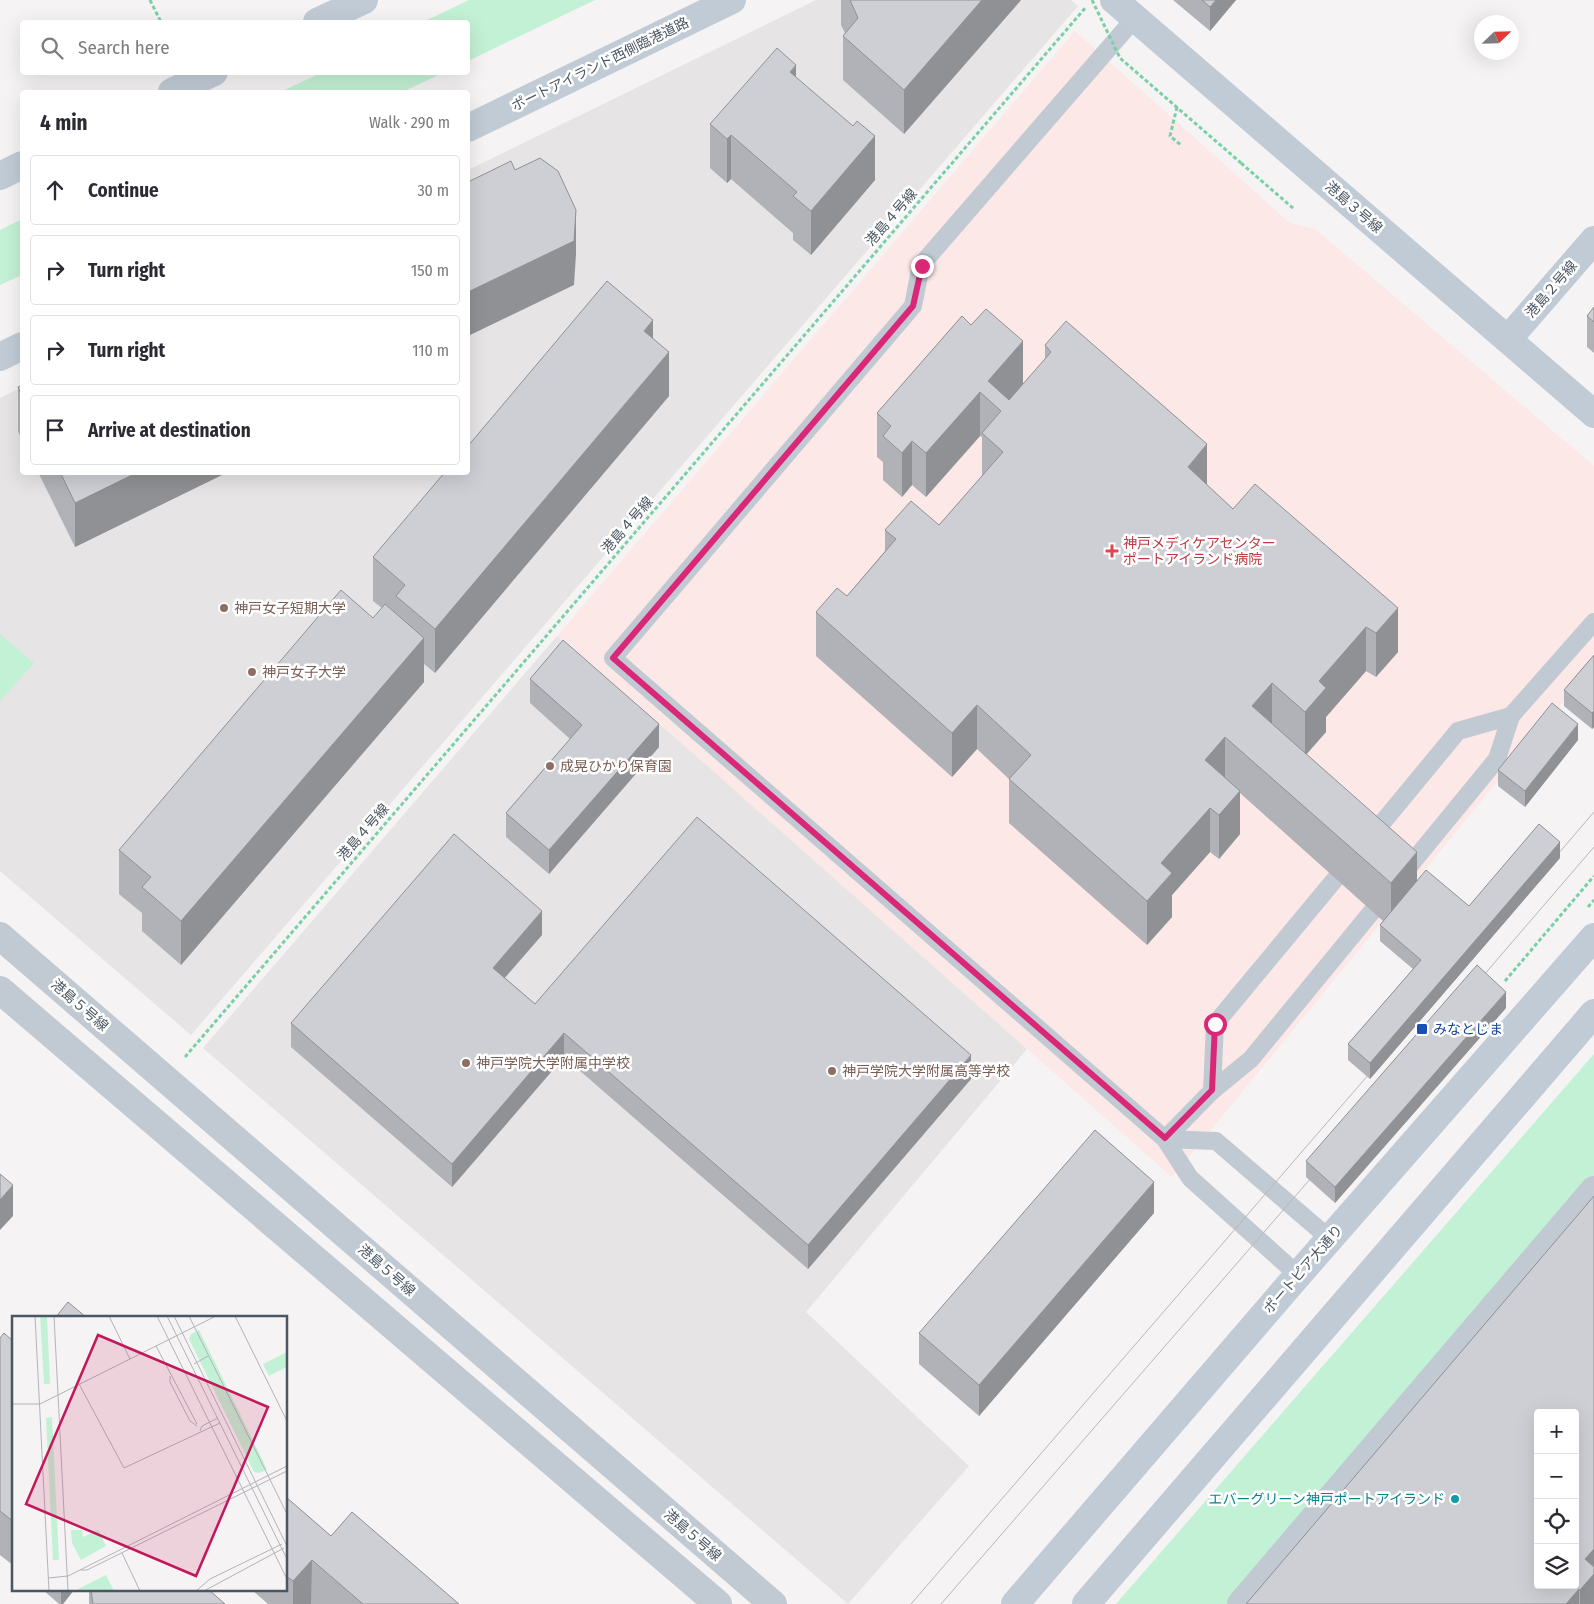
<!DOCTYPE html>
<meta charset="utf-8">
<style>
body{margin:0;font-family:"Fira Sans Condensed","Noto Sans JP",sans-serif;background:#f7f7f7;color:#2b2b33}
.controls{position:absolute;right:15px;bottom:15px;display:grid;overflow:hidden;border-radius:5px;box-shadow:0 5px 20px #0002}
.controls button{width:45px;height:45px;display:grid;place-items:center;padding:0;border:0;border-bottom:1px solid #e1e1e2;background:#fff;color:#2b2b33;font:25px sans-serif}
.compass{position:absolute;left:1474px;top:15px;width:45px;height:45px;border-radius:50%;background:#fff;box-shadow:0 5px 20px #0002;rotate:67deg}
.stop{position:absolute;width:15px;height:15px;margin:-11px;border:4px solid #db2777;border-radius:50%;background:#fff}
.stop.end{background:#db2777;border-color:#fff;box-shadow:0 1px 5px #0008}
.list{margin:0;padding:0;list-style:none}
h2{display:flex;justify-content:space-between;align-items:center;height:65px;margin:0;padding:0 20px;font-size:21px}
h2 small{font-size:16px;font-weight:400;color:#7c7c81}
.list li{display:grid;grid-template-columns:32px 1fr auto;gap:15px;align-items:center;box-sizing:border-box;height:70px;margin:0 10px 10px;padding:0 10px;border:1px solid #e1e1e2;border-radius:5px}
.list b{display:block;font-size:19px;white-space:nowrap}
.list em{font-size:16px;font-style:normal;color:#7c7c81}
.icon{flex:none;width:28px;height:28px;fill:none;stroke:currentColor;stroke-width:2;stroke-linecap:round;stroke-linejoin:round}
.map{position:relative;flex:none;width:1594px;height:1604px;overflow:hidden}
.search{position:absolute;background:#fff;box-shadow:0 5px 20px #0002;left:20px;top:20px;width:450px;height:55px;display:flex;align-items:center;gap:12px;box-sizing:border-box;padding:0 18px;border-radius:5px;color:#7c7c81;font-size:19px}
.panel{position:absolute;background:#fff;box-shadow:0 5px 20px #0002;left:20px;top:90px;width:450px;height:385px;border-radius:5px}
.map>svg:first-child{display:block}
.education{fill:#e6e4e5}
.medical{fill:#fce8e6}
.green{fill:#c3f1d5}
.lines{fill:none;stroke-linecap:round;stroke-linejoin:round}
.path{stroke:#7ad0a6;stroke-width:3;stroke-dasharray:4 2.5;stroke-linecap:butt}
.lane{stroke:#c1cad2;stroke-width:18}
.street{stroke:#c1cad2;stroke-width:28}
.secondary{stroke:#c1cbd6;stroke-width:28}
.tram{stroke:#b5b8bd;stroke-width:1}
.path-bridge{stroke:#7ad0a6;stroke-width:3;stroke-dasharray:4 2.5;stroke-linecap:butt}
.wall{fill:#b0b2b7}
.shaded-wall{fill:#909195}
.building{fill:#cdcfd5;stroke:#909195;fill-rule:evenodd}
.route{stroke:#db2777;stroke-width:6}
.health-dot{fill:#e0444e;stroke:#fff;stroke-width:2}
.education-dot{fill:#8d6e63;stroke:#fff;stroke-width:2}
.transit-dot{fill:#1a4fb4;stroke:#fff;stroke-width:2}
.culture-dot{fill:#0f9aa8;stroke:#fff;stroke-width:2}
.labels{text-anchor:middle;stroke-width:5;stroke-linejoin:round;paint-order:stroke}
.street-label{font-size:14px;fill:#4a5661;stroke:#fff}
.health-label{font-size:14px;fill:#be3a42;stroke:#fff;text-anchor:start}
.education-label{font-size:14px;fill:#785e54;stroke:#fff;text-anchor:start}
.transit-label{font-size:14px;fill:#164399;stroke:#fff;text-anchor:start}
.culture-label{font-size:14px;fill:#0d838f;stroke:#fff;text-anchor:end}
.inset-road{fill:none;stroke:#b1b4b9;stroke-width:1}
.view{fill:#c2185b;fill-opacity:0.15;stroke:#c2185b;stroke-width:2.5}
.inset-edge{fill:none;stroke:#4a5661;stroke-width:2.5}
</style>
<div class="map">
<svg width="1594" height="1604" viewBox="0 0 1594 1604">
<rect width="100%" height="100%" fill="#f5f3f3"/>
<g class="education">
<polygon points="816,0 1071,0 1078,6 191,1035 0,871 0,398 22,387 22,472 468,472 468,170"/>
<polygon points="557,636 677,739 1027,1049 806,1312 969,1466 848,1604 203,1048"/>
</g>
<polygon class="medical" points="1075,31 1290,223 1315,229 1594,466 1594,664 1172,1177 677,739 557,636"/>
<g class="green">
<polygon points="469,0 595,0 468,61 468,22 423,22"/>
<polygon points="321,73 321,72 443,73 402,92 280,92"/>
<polygon points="22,219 22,275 0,285 0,230"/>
<polygon points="0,634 34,663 0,701"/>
<polygon points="1594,1054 1594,1224 1263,1604 1116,1604"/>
</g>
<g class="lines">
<g class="path">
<polyline points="150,0 161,22"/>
<polyline points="1177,107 1170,136 1181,145"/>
<polyline points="1241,163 1294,209"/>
<polyline points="1588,907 1594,900"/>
<polyline points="1505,981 1594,876"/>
<polyline points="185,1057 1086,7"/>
</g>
<g class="lane">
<polyline points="1135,18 921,265 913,306 613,658 1165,1139 1190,1178 1298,1275"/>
<polyline points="1368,840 1458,731 1511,716"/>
<polyline points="1212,1091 1251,1059 1497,759 1511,716 1594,622"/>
<polyline points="1165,1139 1212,1091 1215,1024 1351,860"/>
<polyline points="1165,1139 1216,1141 1330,1239"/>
</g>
<g class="street">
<polyline points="0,936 773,1604"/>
<polyline points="0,990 718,1604"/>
<polyline points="1241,1604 1594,1190"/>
</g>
<g class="secondary">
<polyline points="1114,0 1594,414"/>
<polyline points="317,22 364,0"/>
<polyline points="172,92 214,72"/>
<polyline points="468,128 732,0"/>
<polyline points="0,176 22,165"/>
<polyline points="1508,339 1594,240"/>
<polyline points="0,357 22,346"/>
<polyline points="1015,1604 1298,1275 1594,937"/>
<polyline points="1086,1604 1594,1013"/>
</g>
<g class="tram">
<polyline points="1552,861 1594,812"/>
<polyline points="1477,983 1594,847"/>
<polyline points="911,1604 1376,1066"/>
<polyline points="941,1604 1318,1170"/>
</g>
<polyline class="path-bridge" points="1092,0 1120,58 1241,163"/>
</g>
<g class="wall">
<polygon points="841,0 1021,0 904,134 843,80 843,36 845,33 841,25"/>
<polygon points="1173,0 1236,0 1210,31"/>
<polygon points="796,77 875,180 811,255 793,240 793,233 731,179 727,183 710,168 710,124"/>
<polygon points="1594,307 1594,353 1587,347 1587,316"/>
<polygon points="962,316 1023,384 1045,359 1045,345 1398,652 1376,677 1366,671 1326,717 1326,732 1306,754 1417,880 1469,906 1560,858 1370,1079 1348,1060 1348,1044 1413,969 1380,941 1380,925 1383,921 1240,793 1240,834 1219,859 1210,852 1172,895 1172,917 1147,945 1009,823 1009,779 977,749 952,777 816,656 816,612 847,596 885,551 885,530 939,525 982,476 982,437 980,436 926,497 912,485 902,497 883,480 883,462 877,457 877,413"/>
<polygon points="653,338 669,396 435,673 424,664 424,682 181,965 142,931 142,913 119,894 119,850 373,618 382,608 373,601 373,557"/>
<polygon points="22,385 22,440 18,431 18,387"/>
<polygon points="38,472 228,472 75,547"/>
<polygon points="1594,655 1594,727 1592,729 1564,706 1564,690"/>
<polygon points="530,679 659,747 549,874 506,837 506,813 570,739 530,703"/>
<polygon points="1578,740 1525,807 1498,786 1498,770"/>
<polygon points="542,935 505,978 535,1004 971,1079 808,1269 564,1057 452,1187 291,1047 291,1023"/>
<polygon points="1506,1008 1335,1203 1306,1177 1306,1161"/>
<polygon points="1594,1196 1594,1604 1246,1604"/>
<polygon points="1154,1213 979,1416 919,1364 919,1333"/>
<polygon points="0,1338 14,1342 14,1566 0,1555"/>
<polygon points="286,1497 331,1536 459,1604 268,1604 252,1590 286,1590"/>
<polygon points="43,1590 74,1590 63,1604 59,1604"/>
<polygon points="89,1590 209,1590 225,1604 89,1604"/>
</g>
<g class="shaded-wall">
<polygon points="982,0 1021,0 904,134 904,90"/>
<polygon points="1216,0 1236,0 1210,31 1210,7"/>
<polygon points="796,65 796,108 790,72"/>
<polygon points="731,135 731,179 727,183 727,139"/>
<polygon points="875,136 875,180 811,255 811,211"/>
<polygon points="576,210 576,254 574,285 468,336 468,292"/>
<polygon points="653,320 653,364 644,331"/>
<polygon points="1023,341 1023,385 1001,410 988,381"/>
<polygon points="669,352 669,396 435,673 435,629"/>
<polygon points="980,392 980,436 926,497 926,453"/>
<polygon points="912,441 912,485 902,497 902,453"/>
<polygon points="1207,444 1207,488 1188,467"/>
<polygon points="138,472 228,472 75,547 75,503"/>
<polygon points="1398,608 1398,652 1376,677 1376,633"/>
<polygon points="1366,627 1366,671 1326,717 1326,732 1305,756 1305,712 1319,681"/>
<polygon points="424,638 424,682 181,965 181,921"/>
<polygon points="1272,683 1272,727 1252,706"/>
<polygon points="977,705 977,749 952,777 952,733"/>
<polygon points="1594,711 1594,727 1592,729 1592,713"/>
<polygon points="659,724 659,747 549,874 549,850"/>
<polygon points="1578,724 1578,740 1525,807 1525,791"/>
<polygon points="1225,737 1225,781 1205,760"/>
<polygon points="1240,791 1240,834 1219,859 1219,815"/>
<polygon points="1210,808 1210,852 1172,895 1172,917 1147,945 1147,901 1161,863"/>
<polygon points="1560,842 1560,858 1370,1079 1370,1063"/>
<polygon points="1417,852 1417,895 1391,927 1391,883"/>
<polygon points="542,911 542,935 493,991 493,968"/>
<polygon points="1506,992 1506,1008 1335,1203 1335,1187"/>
<polygon points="564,1033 564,1057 452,1187 452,1164"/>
<polygon points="971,1055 971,1079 808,1269 808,1245"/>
<polygon points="1154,1182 1154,1213 979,1416 979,1385"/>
<polygon points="13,1185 13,1216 0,1230 0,1200"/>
<polygon points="1594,1549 1594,1604 1580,1604 1580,1590 1585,1559"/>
<polygon points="312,1560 311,1604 293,1604 293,1581"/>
<polygon points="1579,1589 1579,1604 1566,1604"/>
<polygon points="61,1590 74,1590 63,1604 61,1604"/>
</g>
<g class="building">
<polygon points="850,0 982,0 904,90 843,36 858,18"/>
<polygon points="1202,0 1216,0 1210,7"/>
<polygon points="777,48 796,65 790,72 853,126 857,121 875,136 811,211 793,196 797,192 731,135 727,139 710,124"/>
<polygon points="540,158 558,171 576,210 574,241 468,292 468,182 511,161 515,170"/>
<polygon points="607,281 653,320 644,331 669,352 435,629 396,596 405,585 373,557 445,472 468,472 468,446"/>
<polygon points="1594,307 1594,322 1587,316"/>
<polygon points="986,309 1023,341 988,381 1009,400 1051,352 1045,345 1066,321 1207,444 1188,467 1233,509 1255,484 1398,608 1376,633 1366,627 1319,681 1326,688 1305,712 1272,683 1252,706 1417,852 1391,883 1225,737 1205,760 1240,791 1219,815 1210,808 1161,863 1172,873 1147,901 1009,779 1031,755 977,705 952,733 816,612 837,588 847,596 896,539 885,530 911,501 939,525 1003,452 982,433 1001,411 980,392 926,453 912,441 902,453 883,436 891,426 877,413 962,316 971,325"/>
<polygon points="22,385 22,396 18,387"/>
<polygon points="60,472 138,472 75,503"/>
<polygon points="341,590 373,618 385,604 424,638 181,921 142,887 151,877 119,850"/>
<polygon points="563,640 659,724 549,850 506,813 582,725 530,679"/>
<polygon points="1594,655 1594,711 1592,713 1564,690"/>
<polygon points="1552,703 1578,724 1525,791 1498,770"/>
<polygon points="697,817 971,1055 808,1245 564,1033 452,1164 291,1023 454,834 542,911 493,968 535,1004"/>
<polygon points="1539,824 1560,842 1370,1063 1348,1044 1421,960 1380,925 1426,870 1469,906"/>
<polygon points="1477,965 1506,992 1335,1187 1306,1161"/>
<polygon points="1095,1130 1154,1182 979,1385 919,1333"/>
<polygon points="0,1174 13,1185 0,1200"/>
<path d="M 1594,1196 L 1594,1549 L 1585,1559 L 1594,1567 L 1594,1574 L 1580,1590 L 1579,1589 L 1566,1604 L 1246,1604 ZM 1538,1413 L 1575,1413 L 1575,1585 L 1538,1585 Z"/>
<polygon points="68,1302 87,1318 55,1318"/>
<polygon points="4,1333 14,1342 14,1522 0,1511 0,1338"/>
<polygon points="286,1497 331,1536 352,1512 459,1604 363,1604 312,1560 293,1581 286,1576"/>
<polygon points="91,1590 209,1590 225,1604 93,1604"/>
</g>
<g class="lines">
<polyline class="route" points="922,266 913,306 613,658 1165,1138 1212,1090 1215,1024"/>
</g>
<path class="health-dot" d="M1109.5 543.5h5v5h5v5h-5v5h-5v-5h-5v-5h5z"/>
<g class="education-dot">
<circle cx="224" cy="608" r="5"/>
<circle cx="252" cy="672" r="5"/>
<circle cx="550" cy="766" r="5"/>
<circle cx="466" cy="1063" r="5"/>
<circle cx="832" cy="1071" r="5"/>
</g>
<rect class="transit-dot" x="1416" y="1023" width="12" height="12" rx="2.5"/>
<circle class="culture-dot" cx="1455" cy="1499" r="5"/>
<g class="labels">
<g class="street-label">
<text transform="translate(600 64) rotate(-26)" y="5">ポートアイランド西側臨港道路</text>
<text transform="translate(1354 207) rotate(41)" y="5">港島３号線</text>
<text transform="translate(891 217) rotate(-49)" y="5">港島４号線</text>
<text transform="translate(1551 289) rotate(-49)" y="5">港島２号線</text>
<text transform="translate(627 525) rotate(-49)" y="5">港島４号線</text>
<text transform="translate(363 832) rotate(-49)" y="5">港島４号線</text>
<text transform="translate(80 1005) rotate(41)" y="5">港島５号線</text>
<text transform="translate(1303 1269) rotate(-49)" y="5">ポートピア大通り</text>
<text transform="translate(387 1270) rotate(41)" y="5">港島５号線</text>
<text transform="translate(693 1535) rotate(41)" y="5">港島５号線</text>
</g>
<g class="health-label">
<text x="1123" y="548">神戸メディケアセンター<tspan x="1123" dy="16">ポートアイランド病院</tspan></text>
</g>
<g class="education-label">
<text x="234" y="613">神戸女子短期大学</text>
<text x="262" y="677">神戸女子大学</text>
<text x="560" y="771">成晃ひかり保育園</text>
<text x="476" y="1068">神戸学院大学附属中学校</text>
<text x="842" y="1076">神戸学院大学附属高等学校</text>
</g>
<g class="transit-label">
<text x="1433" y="1034">みなとじま</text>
</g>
<g class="culture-label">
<text x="1445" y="1504">エバーグリーン神戸ポートアイランド</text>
</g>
</g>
<g transform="translate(12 1316)">
<rect width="275" height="275" fill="#f5f3f3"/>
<path d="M 28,0 L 35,0 L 38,68 L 32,68 ZM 187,14 L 255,153 L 248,157 L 242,156 L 177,23 L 179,18 ZM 275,36 L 275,51 L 257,60 L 251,48 ZM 40,101 L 47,244 L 41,244 L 34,102 ZM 59,214 L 70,214 L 71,221 L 86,214 L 94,230 L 69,244 L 60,227 ZM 94,259 L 102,275 L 67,275 L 66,273 Z" fill="#c3f1d5"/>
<path class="inset-road" d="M 23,0 L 37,275M 42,0 L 56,275M 97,0 L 118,43M 145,0 L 275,263M 155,0 L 275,243M 162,0 L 275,230M 177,0 L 275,198M 223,0 L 275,105M 144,30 L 185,108M 182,48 L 196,40M 158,60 L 158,66 L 178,105 L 185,110M 67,68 L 112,152 L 208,107M 0,88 L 28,88 L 204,0M 188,115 L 190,110 L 206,102M 110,237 L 128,275M 69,254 L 75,254 L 275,155M 36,262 L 56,260 L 275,150M 184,275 L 198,263 L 270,228M 192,275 L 272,232"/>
<path class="view" d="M 86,19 L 256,91 L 184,260 L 14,188 Z"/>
<rect width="275" height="275" class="inset-edge"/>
</g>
</svg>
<div class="controls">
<button>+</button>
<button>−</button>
<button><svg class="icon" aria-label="locate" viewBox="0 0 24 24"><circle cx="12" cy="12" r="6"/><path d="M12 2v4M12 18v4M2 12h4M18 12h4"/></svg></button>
<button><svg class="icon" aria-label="layers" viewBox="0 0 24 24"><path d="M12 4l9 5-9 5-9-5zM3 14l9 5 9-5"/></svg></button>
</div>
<svg class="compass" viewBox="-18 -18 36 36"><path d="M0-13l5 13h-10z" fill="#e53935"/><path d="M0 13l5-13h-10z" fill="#7c7c81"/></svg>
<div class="stop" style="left:1215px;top:1024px"></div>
<div class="stop end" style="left:922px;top:266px"></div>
<div class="search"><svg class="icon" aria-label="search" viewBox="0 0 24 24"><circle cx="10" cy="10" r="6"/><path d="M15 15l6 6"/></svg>Search here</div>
<section class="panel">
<h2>4 min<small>Walk · 290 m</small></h2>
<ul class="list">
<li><svg class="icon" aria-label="ahead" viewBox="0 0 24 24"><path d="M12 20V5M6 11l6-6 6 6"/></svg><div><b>Continue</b></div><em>30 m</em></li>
<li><svg class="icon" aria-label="right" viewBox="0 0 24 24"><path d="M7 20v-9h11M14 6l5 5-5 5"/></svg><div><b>Turn right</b></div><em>150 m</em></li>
<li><svg class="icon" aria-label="right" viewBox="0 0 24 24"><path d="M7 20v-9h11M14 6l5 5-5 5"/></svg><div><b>Turn right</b></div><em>110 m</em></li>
<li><svg class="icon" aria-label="arrive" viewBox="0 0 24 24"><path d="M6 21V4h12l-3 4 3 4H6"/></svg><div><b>Arrive at destination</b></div></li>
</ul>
</section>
</div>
